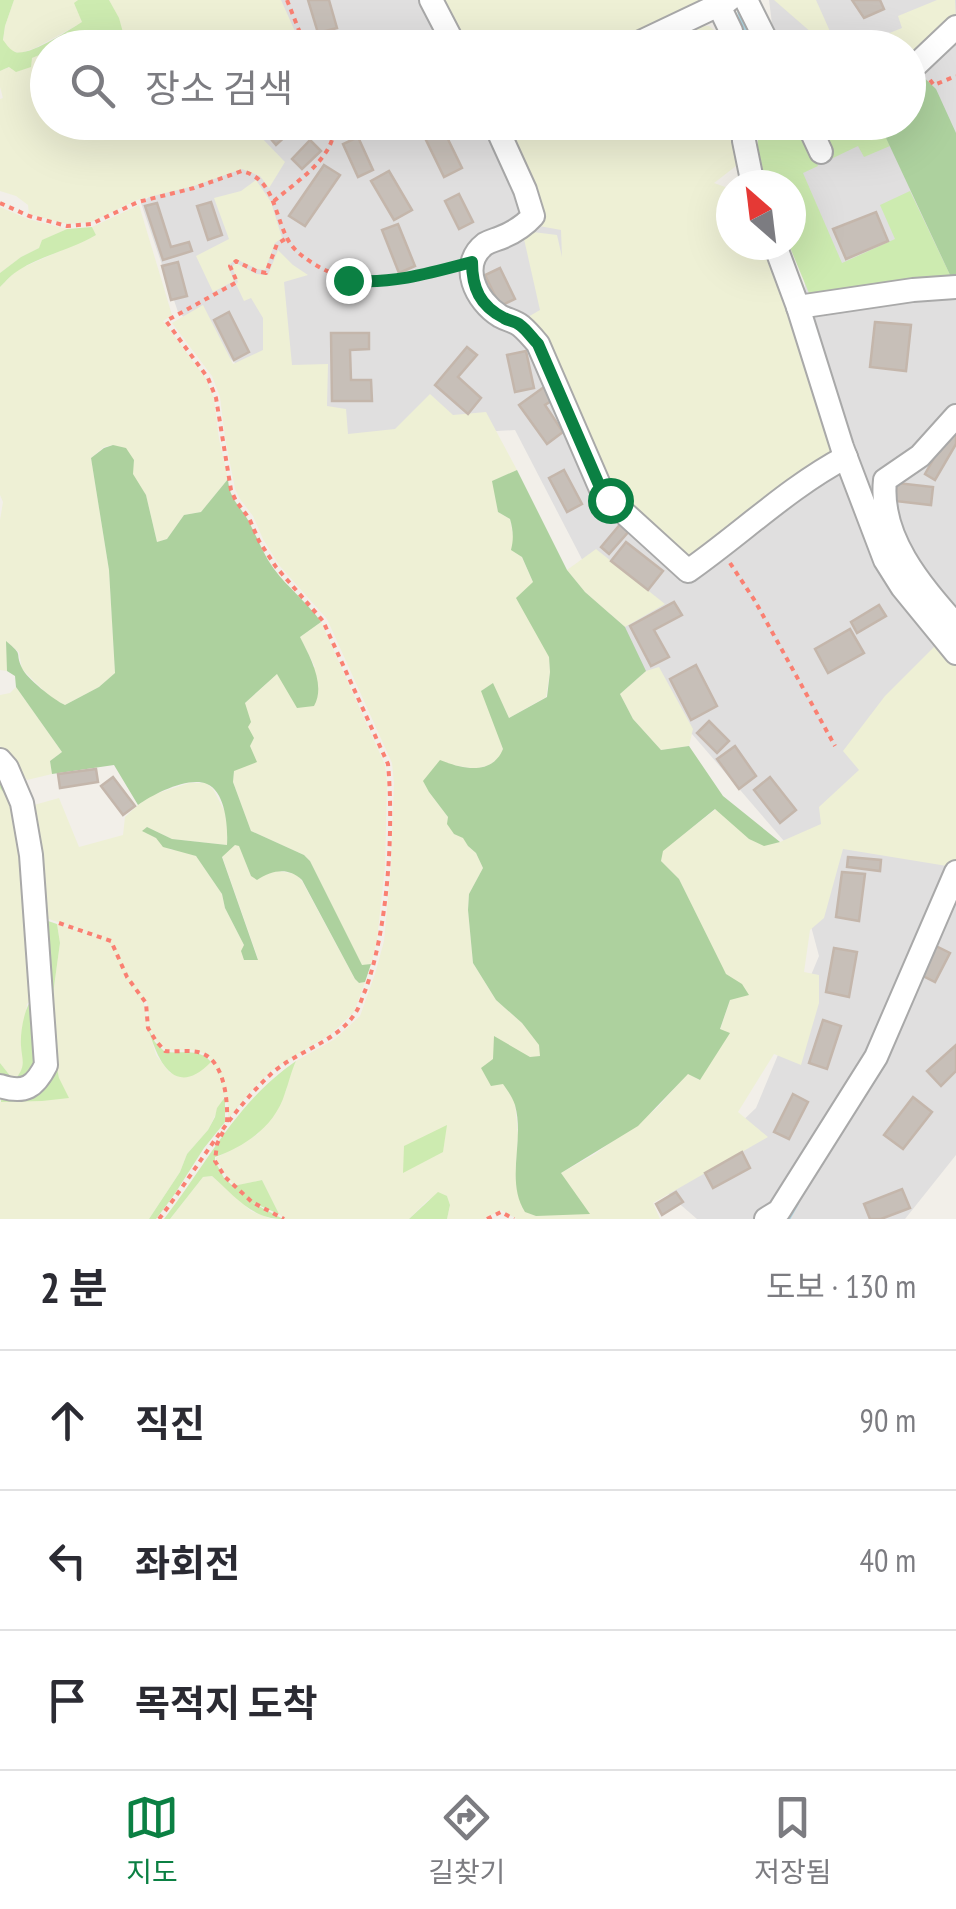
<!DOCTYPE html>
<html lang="ko">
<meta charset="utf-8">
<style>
body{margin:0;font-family:"PT Sans Narrow","Noto Sans KR",sans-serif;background:#f7f7f7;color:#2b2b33}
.compass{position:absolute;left:716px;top:170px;width:90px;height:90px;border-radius:50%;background:#fff;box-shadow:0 10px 40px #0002;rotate:332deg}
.stop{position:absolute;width:30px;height:30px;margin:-22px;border:8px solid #0b8043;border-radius:50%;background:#fff}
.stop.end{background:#0b8043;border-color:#fff;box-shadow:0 2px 10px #0008}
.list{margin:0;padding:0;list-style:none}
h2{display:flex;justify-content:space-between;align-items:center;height:130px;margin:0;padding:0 40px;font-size:42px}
h2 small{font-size:32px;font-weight:400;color:#7c7c81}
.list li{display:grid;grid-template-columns:65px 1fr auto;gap:30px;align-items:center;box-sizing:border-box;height:140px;padding:0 40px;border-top:2px solid #e1e1e2}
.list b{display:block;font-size:38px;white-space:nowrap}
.list em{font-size:32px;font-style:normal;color:#7c7c81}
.icon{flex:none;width:55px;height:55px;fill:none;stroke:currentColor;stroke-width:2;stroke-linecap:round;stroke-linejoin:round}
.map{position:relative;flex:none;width:956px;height:1219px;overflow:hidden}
.search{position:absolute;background:#fff;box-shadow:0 10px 40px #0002;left:30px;right:30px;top:30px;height:110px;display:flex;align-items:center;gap:25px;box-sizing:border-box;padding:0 35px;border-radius:55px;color:#7c7c81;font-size:38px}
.sheet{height:550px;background:#fff}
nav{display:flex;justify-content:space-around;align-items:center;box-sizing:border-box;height:140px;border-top:2px solid #e1e1e2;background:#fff;font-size:28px;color:#7c7c81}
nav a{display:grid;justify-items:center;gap:5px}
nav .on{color:#0b8043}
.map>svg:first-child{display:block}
.residential{fill:#e0dfdf}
.farmland{fill:#eef0d5;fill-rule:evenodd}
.grass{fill:#cdebb0}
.forest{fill:#add19e}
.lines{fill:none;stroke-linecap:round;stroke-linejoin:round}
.stream{stroke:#aad3df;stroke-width:6}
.building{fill:#c7bfb8;stroke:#c4b6ab;stroke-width:2.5}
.street-casing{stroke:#a9a9a9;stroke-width:26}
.path{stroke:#fa8072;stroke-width:4;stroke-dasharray:5 5;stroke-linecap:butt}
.street{stroke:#fff;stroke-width:22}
.route{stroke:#0b8043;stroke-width:12}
</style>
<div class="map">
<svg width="956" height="1219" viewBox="0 0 956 1219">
<rect width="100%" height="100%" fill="#f2efe9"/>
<g class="residential">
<polygon points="254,0 448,0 479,47 280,47"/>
<polygon points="769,0 956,0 956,1155 905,1219 697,1219 667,1193 756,1108 819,956 790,848 643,677 515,430 323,441 178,312 141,203 248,123 517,123 825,472 798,221 785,123 908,122 908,48 775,47"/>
</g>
<g class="farmland">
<polygon points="14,0 78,0 75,3 83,22 35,48 21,53 11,51 3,41 5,26"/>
<polygon points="109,0 281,0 302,47 127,47 125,39"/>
<polygon points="439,0 721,0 620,48 464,47"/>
<polygon points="774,0 816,0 837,47 828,47"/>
<polygon points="937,0 955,0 956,22 909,60 908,48 852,48 902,28 898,16"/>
<polygon points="698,26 709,26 716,32 723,47 652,48"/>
<polygon points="47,52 48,122 257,123 252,128 285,162 269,188 260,176 242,169 194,186 137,200 91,222 67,224 29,214 28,205 16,196 0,191 0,99 3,98 0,87 0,71"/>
<polygon points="501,123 734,123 736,166 714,183 728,188 731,193 731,245 757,245 759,256 766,252 790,314 837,458 688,563 613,496 521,321 540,310 524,239 533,232 557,235 562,257 561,230 539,226 541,218"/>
<polygon points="256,180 271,202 282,238 275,243 265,270 257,269 236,259 228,266 234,281 213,292 196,256 229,239 214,198 241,191"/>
<polygon points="139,205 172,315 163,321 206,379 214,399 219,439 228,479 201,512 184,515 167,539 157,542 146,495 132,474 134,460 113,445 104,447 91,458 109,570 115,673 99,687 65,705 52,699 22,669 19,652 7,642 7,671 0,670 0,520 3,502 0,495 0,287 17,270 96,235 92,227"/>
<polygon points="0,207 28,219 67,229 43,240 39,248 21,257 0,273"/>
<polygon points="278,250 293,265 308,275 284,282 292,365 328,364 327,406 346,409 348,434 395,429 430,394 453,415 486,412 517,470 493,481 498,512 510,519 514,540 533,582 549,656 550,672 546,697 509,718 493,684 482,690 503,749 501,757 489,765 476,769 452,765 429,792 448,817 454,833 464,838 468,846 476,853 483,868 469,894 468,910 473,963 496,1000 522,1023 540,1045 541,1056 530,1058 503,1083 515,1102 518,1136 516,1167 589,1214 561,1173 595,1154 656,1109 688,1073 699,1080 729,1033 720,1030 730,1000 741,984 726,975 679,879 661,861 662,851 716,809 749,839 764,845 780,842 821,824 819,807 859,770 843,751 885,696 937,644 956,665 956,862 947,866 843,849 824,918 810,930 804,972 819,975 819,1003 801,1065 774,1054 738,1112 768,1137 653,1203 660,1219 517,1219 501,1210 484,1219 447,1219 450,1205 447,1196 428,1200 409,1219 285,1219 279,1214 262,1180 234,1186 216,1161 216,1158 258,1134 286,1091 289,1075 296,1061 335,1039 360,1016 375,974 384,941 391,866 394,783 392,763 327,619 279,565 263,539 253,516 240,499 235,489 225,437 220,397 212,376 172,323 203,305 233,364 263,350 263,318 251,298 244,301 236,284 238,282 232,267 236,263 256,274 268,275"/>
<polygon points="596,549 665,604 625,627 585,592 567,570"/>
<polygon points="321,622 385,765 387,784 385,866 377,940 371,964 362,966 310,861 304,855 251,831 233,782 234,771 250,745 248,727 250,722 244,704 277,674 315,667 300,637"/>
<polygon points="659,667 693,729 689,746 661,750 633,719 620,694 646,671"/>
<polygon points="16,687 62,752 50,761 52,774 27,780 0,746 0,695 10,693"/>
<path d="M 189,783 L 206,783 L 213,789 L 225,812 L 228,827 L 227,845 L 172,839 L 147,827 L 156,838 L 171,850 L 179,850 L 196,856 L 203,866 L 222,894 L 225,908 L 244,945 L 244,960 L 258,959 L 222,856 L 235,845 L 239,845 L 251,876 L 278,871 L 296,874 L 302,881 L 355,979 L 359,983 L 365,982 L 354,1012 L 331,1034 L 272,1070 L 251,1091 L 228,1119 L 228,1105 L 225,1095 L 208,1130 L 187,1154 L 180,1172 L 149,1219 L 0,1219 L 0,1102 L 20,1101 L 59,1078 L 56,1063 L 53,994 L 60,943 L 57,924 L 106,939 L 46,918 L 34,805 L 59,798 L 79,847 L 123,835 L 125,817 L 138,805 L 152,795 ZM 143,998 L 147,1002 L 149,1028 L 156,1041 L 166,1050 L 196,1050 L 209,1056 L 211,1062 L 170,1073 L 156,1055 L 148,1028 Z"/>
<polygon points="0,788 8,798 21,850 32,999 27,1004 21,1046 24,1061 22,1070 17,1077 11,1077 0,1063"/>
<polygon points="212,1176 251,1211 272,1219 170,1219 203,1177"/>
</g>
<g class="grass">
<path d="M 0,0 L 14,0 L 5,26 L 3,40 C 7,45 9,49 15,52 C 29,57 69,30 82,22 L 74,3 L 78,0 L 109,0 L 119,18 L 127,47 L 48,48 L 47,52 L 32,58 L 31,67 L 16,72 L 9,67 L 0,71 Z"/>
<polygon points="795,123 799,123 818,166 803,173 842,263 895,239 880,205 910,191 951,277 811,298 789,245 791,185 767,185 757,158 758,138"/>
<polygon points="814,123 879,123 890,146 864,157 858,146 831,159"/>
<path d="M 92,227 L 96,235 C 71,250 42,255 19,270 C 12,274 6,281 0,287 L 0,273 L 21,257 L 39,248 L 42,240 L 67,229 Z"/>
<path d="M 0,766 L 18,804 L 36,966 L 34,1079 L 0,1080 L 0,1063 L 11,1077 L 17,1077 C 26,1065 22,1060 21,1046 C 20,1033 24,1009 32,999 L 27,886 L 12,808 L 8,798 L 0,788 Z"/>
<polygon points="39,918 57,924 60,943 53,994 56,1063 59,1078 69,1098 42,1101 1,1102 0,1090 40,1085"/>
<path d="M 148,1028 L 155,1042 L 165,1052 C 182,1054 199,1048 211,1062 C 175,1099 158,1062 148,1028 Z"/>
<path d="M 296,1061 C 291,1072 289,1082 285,1093 C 275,1126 246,1146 215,1157 L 215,1161 L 224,1178 L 233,1186 L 262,1180 L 279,1214 L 251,1202 L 283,1219 C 251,1219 234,1195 212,1176 L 203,1177 L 170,1219 L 164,1219 C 208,1163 235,1103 296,1061 Z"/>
<polygon points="225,1097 225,1122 204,1148 174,1195 156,1219 149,1219 180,1172 187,1154 208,1130 215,1117 217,1108"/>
<polygon points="447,1125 443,1152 403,1173 404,1146"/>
<polygon points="438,1192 447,1196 450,1205 447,1219 409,1219"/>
</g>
<g class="forest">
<polygon points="916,70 936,89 956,133 956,277 951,277 879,123 908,122 909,73"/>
<path d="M 113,445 L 126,448 L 134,460 L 133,474 L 146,495 L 157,542 L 167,539 L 184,515 L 201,512 L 228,479 C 229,498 239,505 248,520 C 257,537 263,554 274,569 C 288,588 308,603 321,622 L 300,637 C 310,657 326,685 314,706 L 297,708 L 277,674 L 245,703 L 251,722 L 248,727 L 254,738 L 250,746 L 257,762 L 234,771 L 233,782 L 251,831 L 304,855 L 310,861 L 362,965 L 371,964 L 365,982 L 359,983 L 355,979 L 302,880 C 288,867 273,870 257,880 L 251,876 L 239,846 L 235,845 L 222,857 L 258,960 L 244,960 L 241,951 L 244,945 L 225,908 L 222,894 L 196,856 L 163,847 L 156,838 L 142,831 L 147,827 L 172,839 L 227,845 C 228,828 226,792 207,784 C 189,776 153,794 138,805 L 114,765 L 52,774 L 50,761 L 62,752 L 16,687 L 15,676 L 7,671 L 6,641 C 25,657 14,651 22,668 C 26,678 54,700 65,705 L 99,687 L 115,673 L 109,570 L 91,458 L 104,448 Z"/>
<path d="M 517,470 L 567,570 L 585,592 L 625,627 L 646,671 L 620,694 L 633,719 L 661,750 L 689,746 L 723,796 L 780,842 L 764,846 L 749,839 L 715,809 L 663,851 L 661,861 L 679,879 L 726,974 L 742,984 L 749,995 L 730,1000 L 720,1029 L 730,1033 L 700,1080 L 688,1074 L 638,1126 L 561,1173 L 590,1214 L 536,1216 L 525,1212 C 505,1180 525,1141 515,1105 C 513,1098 508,1091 503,1084 L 491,1086 L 481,1068 L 493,1059 L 494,1036 L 530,1057 L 540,1056 L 539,1045 L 522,1023 L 496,1000 L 473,963 L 468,910 L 469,894 L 483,868 L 476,853 L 468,846 L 463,838 L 454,834 L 447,824 L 448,817 L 429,792 L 423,781 L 440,760 C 462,769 492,776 503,749 L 481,691 L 493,683 L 509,718 L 547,697 L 550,672 L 549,657 L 516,598 L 533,582 L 522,557 L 511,550 C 514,538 513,530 510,519 L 498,512 L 492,481 Z"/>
</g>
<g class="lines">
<g class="stream">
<polyline points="740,10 749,48"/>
<polyline points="787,1219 796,1203"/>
</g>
</g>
<g class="building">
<polygon points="308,0 329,0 337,28 318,33"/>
<polygon points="852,0 880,0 884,9 864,18"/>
<polygon points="262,122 301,122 276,145 259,125"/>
<polygon points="443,129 462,168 444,177 425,138"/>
<polygon points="358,137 373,170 358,177 343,144"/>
<polygon points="310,140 321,151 302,169 292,159"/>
<polygon points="324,165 340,175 305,226 289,216"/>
<polygon points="389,171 412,210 394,220 371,181"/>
<polygon points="459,194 473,222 459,229 445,201"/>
<polygon points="211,202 222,235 208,240 197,206"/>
<polygon points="157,203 171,247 189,242 192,251 163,260 145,206"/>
<polygon points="876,212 888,241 846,259 833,229"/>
<polygon points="398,224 415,266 399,273 382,230"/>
<polygon points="178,262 187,296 171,300 162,266"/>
<polygon points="500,268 515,299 500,306 485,275"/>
<polygon points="229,312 249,352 234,360 214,320"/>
<polygon points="875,322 911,325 906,371 870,367"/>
<polygon points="331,333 369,333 369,349 350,350 351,380 371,380 372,401 332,401"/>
<polygon points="467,347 477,355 458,377 481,398 468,414 435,385"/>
<polygon points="526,351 534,388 515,392 507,355"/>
<polygon points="544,387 553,400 545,405 563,432 547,444 519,405"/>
<polygon points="950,430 956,433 956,444 935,480 925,474"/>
<polygon points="564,470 582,504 567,512 549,478"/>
<polygon points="897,483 933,487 931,505 895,501"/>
<polygon points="622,522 630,530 609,554 601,547"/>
<polygon points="626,542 663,571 648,590 611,561"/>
<polygon points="674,602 682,615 654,630 669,657 651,666 630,626"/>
<polygon points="879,605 886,616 857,633 851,622"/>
<polygon points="850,629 864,653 828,673 815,649"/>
<polygon points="696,665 717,706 691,720 670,679"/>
<polygon points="709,721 729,741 717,753 697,733"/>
<polygon points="735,746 756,776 739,789 717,759"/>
<polygon points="96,769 98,782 60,788 58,774"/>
<polygon points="113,777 135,806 123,815 101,786"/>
<polygon points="770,777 796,810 780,823 754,790"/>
<polygon points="848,857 881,860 880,871 847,867"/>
<polygon points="842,872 865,874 859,921 836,917"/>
<polygon points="936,946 950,953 935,982 921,975"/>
<polygon points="834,948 857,952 849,997 826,992"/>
<polygon points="823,1020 841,1026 827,1069 809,1063"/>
<polygon points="956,1045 956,1071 941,1086 927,1071"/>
<polygon points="793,1094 808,1102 789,1139 774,1132"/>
<polygon points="913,1097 932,1112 903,1149 884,1135"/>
<polygon points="742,1152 750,1168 713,1188 705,1173"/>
<polygon points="902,1189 910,1208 881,1219 870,1219 864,1204"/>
<polygon points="676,1192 683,1202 662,1215 656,1204"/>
</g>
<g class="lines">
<g class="street-casing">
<g id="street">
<polyline points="431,0 456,48"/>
<polyline points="746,0 770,48"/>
<polyline points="719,6 731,31 735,48"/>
<polyline points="628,48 729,0"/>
<polyline points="908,67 917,64 956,27"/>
<path d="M 494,122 L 525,190 L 533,216 C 524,226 513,233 500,238 C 495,240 490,241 485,244 C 458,265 476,301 500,316 C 507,320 515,321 521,326 C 527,331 533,338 538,344 L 600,487 L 610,500 L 688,571 C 741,534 789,487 846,457"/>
<polyline points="743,122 744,141 753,185"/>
<polyline points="807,122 821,152"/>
<polyline points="775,245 798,307 842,447 885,560 902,587 956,653"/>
<polyline points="798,307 913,290 956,287"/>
<path d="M 956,416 L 920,456 L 885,480 C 879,537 920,584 956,625"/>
<path d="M 0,760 L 7,768 L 22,803 L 31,855 L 46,1065 C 35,1087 25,1094 0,1086"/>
<polyline points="766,1219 779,1211 876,1057 956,872"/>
</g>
</g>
<g class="path">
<polyline points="287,0 306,48"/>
<polyline points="930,80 934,85 956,76"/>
<path d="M 274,201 C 297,181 338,156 334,122"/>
<path d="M 0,203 L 29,216 L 67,226 L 91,224 L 138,202 L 194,188 L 242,171 C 274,179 274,213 287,238 C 293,250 303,257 314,264 C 357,291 402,280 448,269"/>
<polyline points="730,563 755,601 835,746"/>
<path d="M 59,923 L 111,941 L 127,977 L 146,1003 L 148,1028 L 156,1041 L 165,1051 C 176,1052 188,1050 198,1052 C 225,1058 228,1101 227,1123"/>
<polyline points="223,1132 217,1144 215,1161 225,1177 252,1202 284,1219"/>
<path d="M 159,1219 C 196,1171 225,1117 271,1074 C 296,1051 338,1042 356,1012 C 360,1006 362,997 365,991 C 388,930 394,829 388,764 L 323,621 L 276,567 L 259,541 L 249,518 L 236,501 L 231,490 L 216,398 L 208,378 L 166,321 L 237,282 L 230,266 L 236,261 L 256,271 L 266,273 L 277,244 L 287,238"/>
<polyline points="487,1219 501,1212 514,1219"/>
</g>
<use href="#street" class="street"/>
</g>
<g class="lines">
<path class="route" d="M 348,280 C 390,285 431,273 472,262 C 472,288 480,306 504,318 C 509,321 515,321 520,325 C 526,329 532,338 538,344 L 600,487 L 610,500"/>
</g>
</svg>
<svg class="compass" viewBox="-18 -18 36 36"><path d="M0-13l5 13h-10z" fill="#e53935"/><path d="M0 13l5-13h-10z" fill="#7c7c81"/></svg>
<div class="stop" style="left:610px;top:500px"></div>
<div class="stop end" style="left:348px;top:280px"></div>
<div class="search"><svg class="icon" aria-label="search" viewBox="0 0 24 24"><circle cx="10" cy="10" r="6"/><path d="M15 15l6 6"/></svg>장소 검색</div>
</div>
<section class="sheet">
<h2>2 분<small>도보 · 130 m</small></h2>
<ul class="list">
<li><svg class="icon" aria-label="ahead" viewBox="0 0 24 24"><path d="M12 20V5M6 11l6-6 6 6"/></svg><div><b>직진</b></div><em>90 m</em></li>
<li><svg class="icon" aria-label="left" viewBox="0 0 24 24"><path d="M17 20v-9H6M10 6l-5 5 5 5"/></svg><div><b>좌회전</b></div><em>40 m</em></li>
<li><svg class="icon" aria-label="arrive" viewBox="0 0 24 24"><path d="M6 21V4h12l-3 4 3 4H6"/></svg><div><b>목적지 도착</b></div></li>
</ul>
</section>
<nav>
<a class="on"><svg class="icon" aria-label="map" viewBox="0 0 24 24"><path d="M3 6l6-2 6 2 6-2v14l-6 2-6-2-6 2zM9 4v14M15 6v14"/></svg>지도</a>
<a><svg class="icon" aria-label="directions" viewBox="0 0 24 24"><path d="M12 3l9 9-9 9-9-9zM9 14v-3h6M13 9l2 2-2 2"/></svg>길찾기</a>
<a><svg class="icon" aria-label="saved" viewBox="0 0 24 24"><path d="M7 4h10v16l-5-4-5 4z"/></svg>저장됨</a>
</nav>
